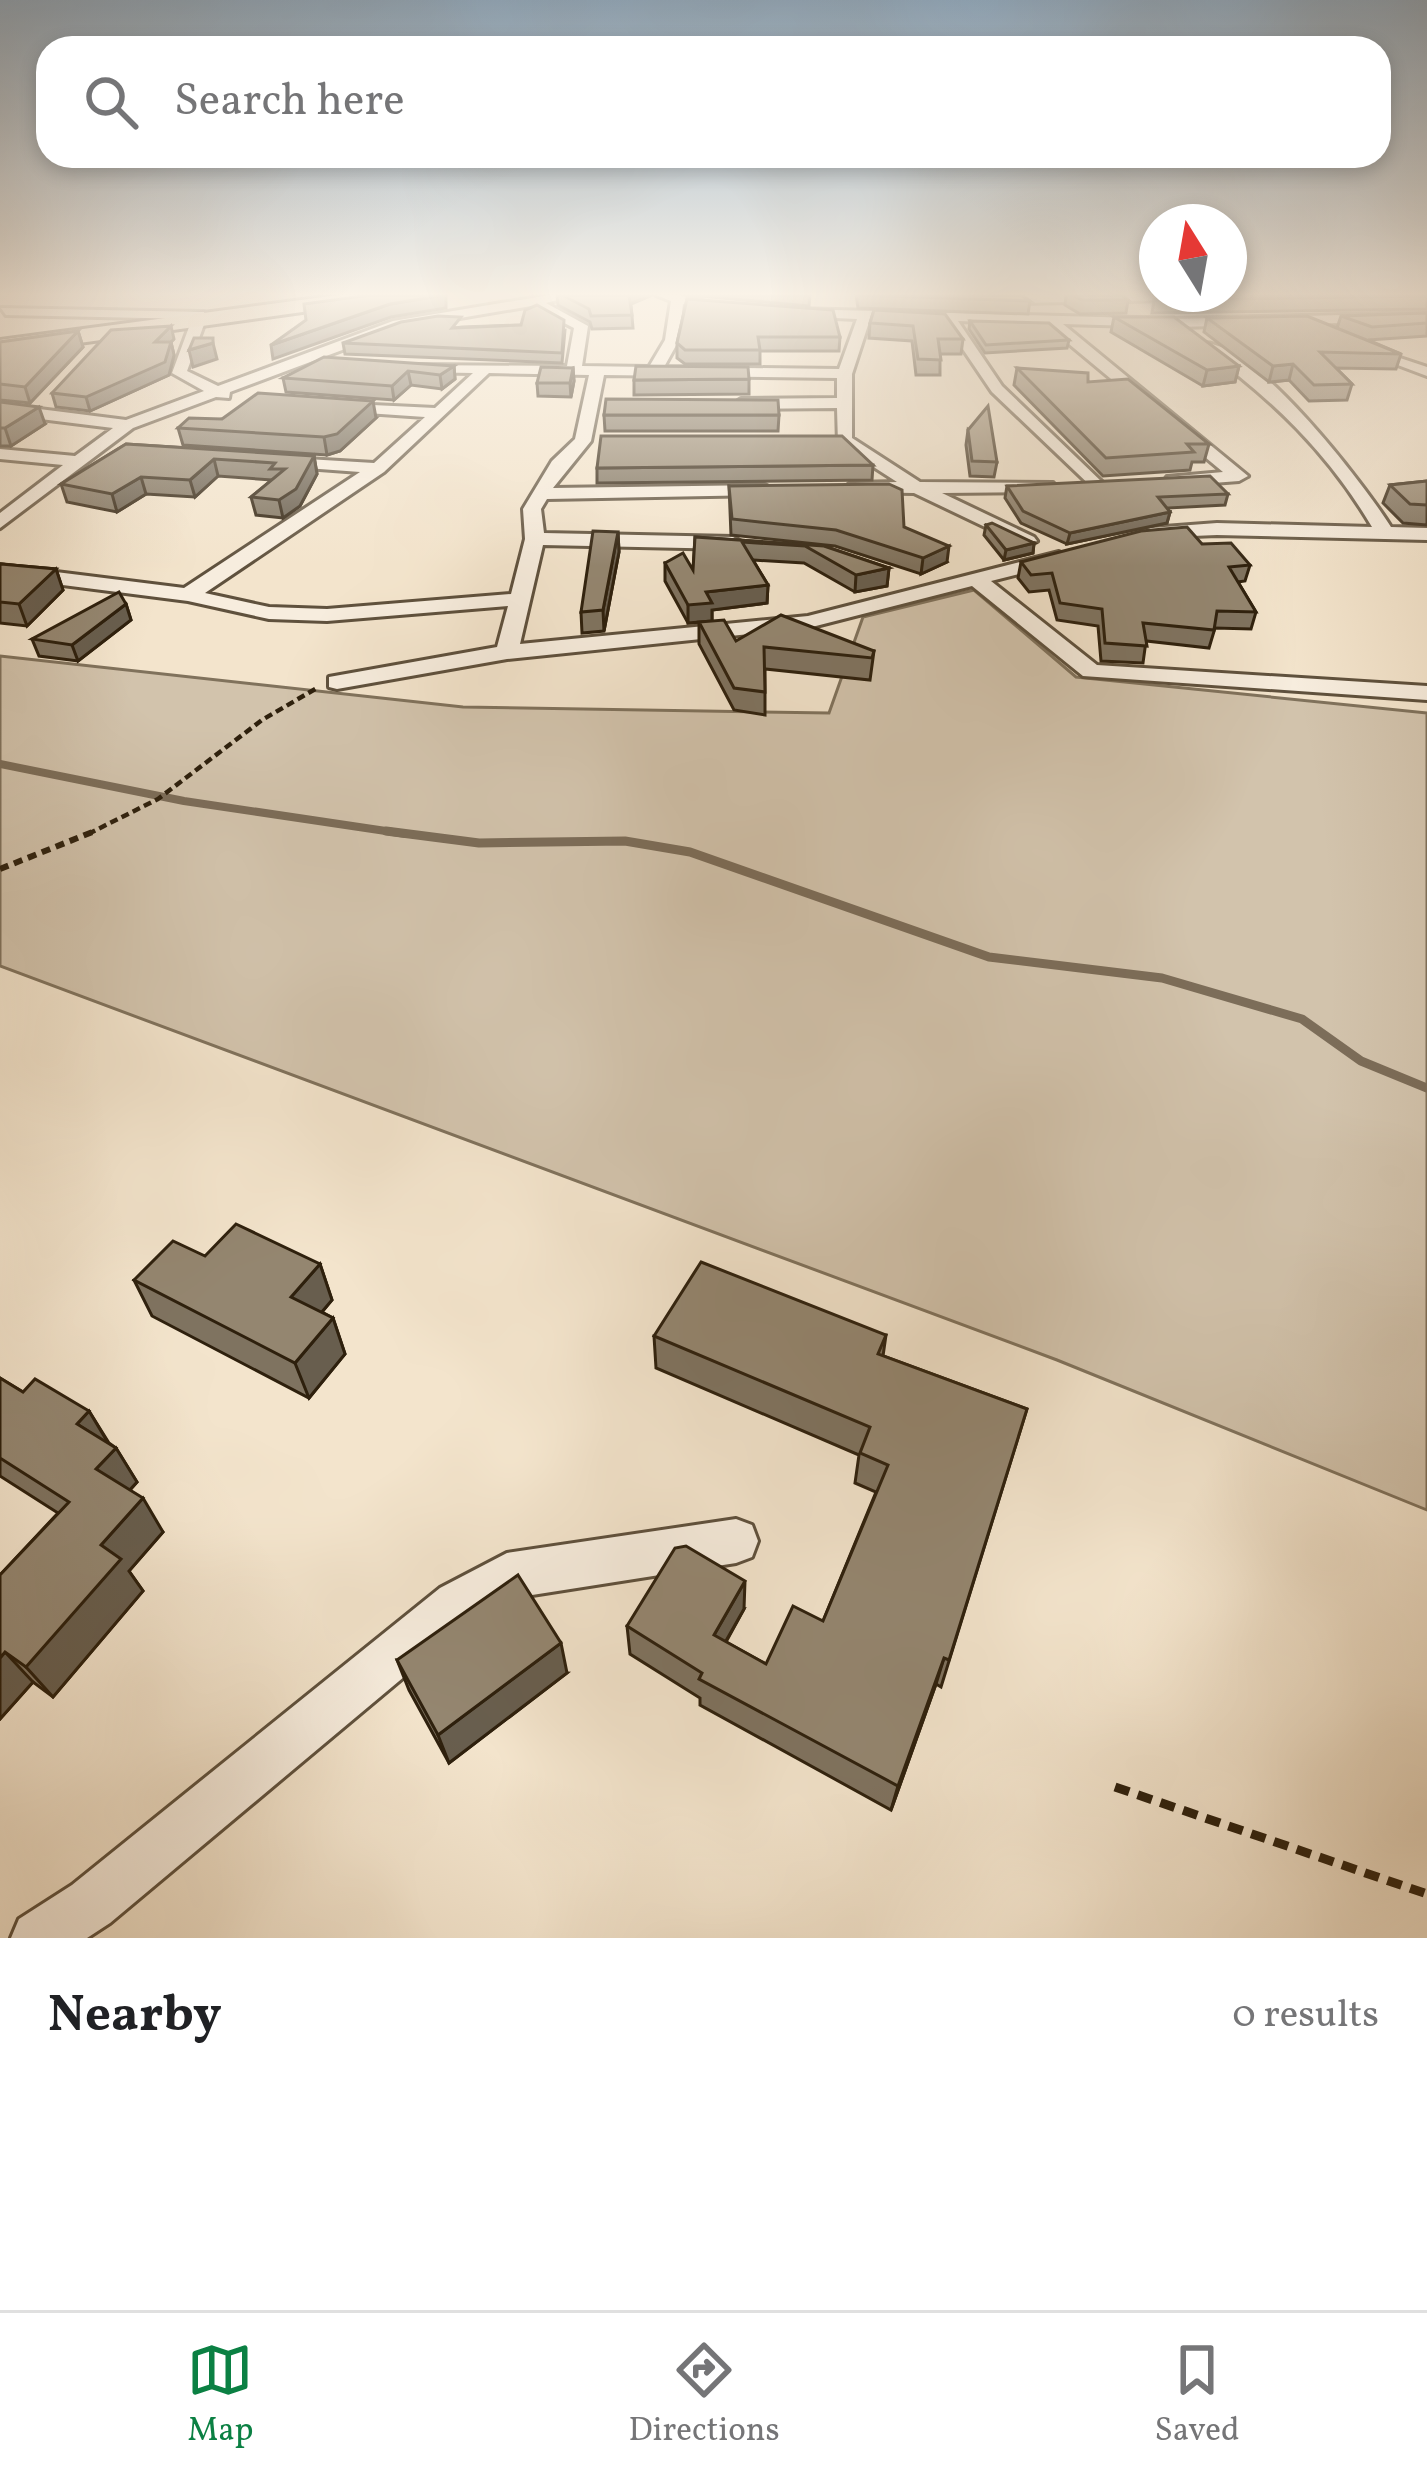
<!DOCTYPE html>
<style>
body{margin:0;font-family:Vollkorn,serif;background:#f2f2f2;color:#202124}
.compass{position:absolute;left:1139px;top:204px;width:108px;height:108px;border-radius:50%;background:#fff;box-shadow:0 6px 18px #0003;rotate:349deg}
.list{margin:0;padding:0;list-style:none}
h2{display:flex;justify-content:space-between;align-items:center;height:156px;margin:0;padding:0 48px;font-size:51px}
h2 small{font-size:39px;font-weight:400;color:#757577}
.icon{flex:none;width:66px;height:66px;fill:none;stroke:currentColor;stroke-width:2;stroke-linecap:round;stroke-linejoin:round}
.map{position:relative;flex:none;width:1427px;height:1938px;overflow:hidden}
.search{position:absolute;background:#fff;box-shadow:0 6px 18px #0003;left:36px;right:36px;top:36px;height:132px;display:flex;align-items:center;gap:30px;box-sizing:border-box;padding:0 42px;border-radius:36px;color:#757577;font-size:45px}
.sheet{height:372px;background:#fff}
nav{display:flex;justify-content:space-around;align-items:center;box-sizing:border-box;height:168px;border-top:3px solid #e0e0e0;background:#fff;font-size:33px;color:#757577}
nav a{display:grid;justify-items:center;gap:6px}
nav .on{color:#0b8043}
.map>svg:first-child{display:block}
.green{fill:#d2c3ac;stroke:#80725c;stroke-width:3}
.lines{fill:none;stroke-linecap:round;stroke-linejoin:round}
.stream-far1{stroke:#7c6d59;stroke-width:8}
.stream{stroke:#7c6d59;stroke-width:9}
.minor-casing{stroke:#5f513d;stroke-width:6}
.primary-casing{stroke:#2e200d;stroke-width:6}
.path-far2{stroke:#2e200d;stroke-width:4.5;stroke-dasharray:8 4.5;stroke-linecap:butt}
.path-far1{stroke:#2e200d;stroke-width:6;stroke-dasharray:9 6;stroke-linecap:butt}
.path{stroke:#2e200d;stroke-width:9;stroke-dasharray:15 9;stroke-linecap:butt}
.minor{fill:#f7edde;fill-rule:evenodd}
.primary{fill:#f3e4cc;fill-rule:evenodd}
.wall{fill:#7f7360;stroke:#2e200d;stroke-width:3}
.shaded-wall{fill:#685e4e;stroke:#2e200d;stroke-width:3}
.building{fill:#948670;stroke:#2e200d;stroke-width:3}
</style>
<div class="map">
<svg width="1427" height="1938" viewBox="0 0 1427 1938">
<rect width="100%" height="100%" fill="#f3e4cc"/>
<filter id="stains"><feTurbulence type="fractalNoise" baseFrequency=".00167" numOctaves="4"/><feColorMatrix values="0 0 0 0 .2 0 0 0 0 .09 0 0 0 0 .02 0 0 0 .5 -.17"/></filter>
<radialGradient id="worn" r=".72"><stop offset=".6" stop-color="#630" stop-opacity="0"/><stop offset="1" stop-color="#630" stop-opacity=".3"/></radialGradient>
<polygon class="green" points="974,590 1076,677 1427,713 1427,1510 1057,1360 0,966 0,656 463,707 829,713 863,617"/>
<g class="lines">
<polyline class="stream-far1" points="0,764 184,801 406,834"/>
<polyline class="stream" points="386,831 479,843 625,841 690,852 989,957 1162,978 1302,1019 1361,1061 1427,1088"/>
<g class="minor-casing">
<g id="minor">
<path d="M 550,295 L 577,295 L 546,303 L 588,326 L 582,366 L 649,367 L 665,340 L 671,301 L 656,295 L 678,295 L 733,309 L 726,313 L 683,304 L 679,340 L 664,367 L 839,369 L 857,319 L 792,316 L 797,309 L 1174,319 L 1427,313 L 1427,321 L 1174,327 L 1063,324 L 1248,476 L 1239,481 L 1173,486 L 1164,481 L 1167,477 L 1223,472 L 1045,324 L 958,321 L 1002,386 L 1103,483 L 1106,487 L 1097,492 L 992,392 L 944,321 L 870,319 L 852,374 L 852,438 L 920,482 L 1053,483 L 1056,487 L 1047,492 L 942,493 L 1034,537 L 1037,541 L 1027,547 L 914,493 L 849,492 L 849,484 L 855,483 L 897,482 L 838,444 L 837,408 L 741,409 L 733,404 L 741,399 L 837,398 L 837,378 L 604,375 L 591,441 L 553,488 L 765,485 L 774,490 L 765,495 L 547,499 L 541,509 L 544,533 L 733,537 L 743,543 L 733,549 L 543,545 L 520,644 L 808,616 L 1059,552 L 1069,558 L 1066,562 L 991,581 L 1097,665 L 1427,686 L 1427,700 L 1083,676 L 972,586 L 808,628 L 507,659 L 337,689 L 329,687 L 329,677 L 497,647 L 508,606 L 327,621 L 269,619 L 188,601 L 0,577 L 0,565 L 184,588 L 360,472 L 279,466 L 273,465 L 273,457 L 374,463 L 425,417 L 337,411 L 329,406 L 331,403 L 435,408 L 473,373 L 415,372 L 410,365 L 567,366 L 574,328 L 531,306 L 401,328 L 230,392 L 229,398 L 216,397 L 133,428 L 0,528 L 0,513 L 63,465 L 0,459 L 0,449 L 75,456 L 113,428 L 0,414 L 0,404 L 126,420 L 204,391 L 172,373 L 192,319 L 6,315 L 1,308 L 204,312 L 206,319 L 187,371 L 218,386 L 393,321 ZM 489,373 L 589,375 L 575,439 L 552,461 L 523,509 L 525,539 L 511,594 L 327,609 L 269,607 L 205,593 L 384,472 Z"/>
<polygon points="1230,295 1224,299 1019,303 1012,299 1019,295"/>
<path d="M 1203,343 C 1255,342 1364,484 1391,527 L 1427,528 L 1427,540 L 1217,535 L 1144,538 L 1144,530 L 1151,528 L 1217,523 L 1372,527 C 1329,454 1272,398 1203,349 Z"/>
<polygon points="1358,344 1427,367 1427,376 1358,350"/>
<polygon points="736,1519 752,1525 758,1541 752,1557 736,1563 513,1598 472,1620 110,1923 87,1938 11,1938 19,1919 72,1885 440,1588 507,1553"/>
</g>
</g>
<g class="primary-casing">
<polygon id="primary" points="338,295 391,295 381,301 0,354 0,340"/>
</g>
<polyline class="path-far2" points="88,834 158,799 262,720 317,688"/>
<polyline class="path-far1" points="0,869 95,831"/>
<polyline class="path" points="1115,1787 1427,1894"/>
<use href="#minor" class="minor"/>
<use href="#primary" class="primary"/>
</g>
<g class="wall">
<polygon points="557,295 652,295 631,304 633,328 592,329 590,322 558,305"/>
<polygon points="689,295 810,295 809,306"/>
<polygon points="856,295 1021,295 1030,301 1028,314 858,308"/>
<polygon points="1066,295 1122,295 1128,300 1126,313 1080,314 1065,305"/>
<polygon points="1427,295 1427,309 1152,313 1154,300"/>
<polygon points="687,299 840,337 839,351 760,351 760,364 685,364 677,358 677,343"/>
<polygon points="874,310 963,339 961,354 940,354 940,375 916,375 912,341 869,338 870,323"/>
<polygon points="1427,313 1427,336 1368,340 1401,354 1396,369 1336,368 1352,384 1347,400 1309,401 1289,380 1269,382 1204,332 1207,318 1337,328 1341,316"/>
<polygon points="1114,317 1239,366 1235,382 1203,386 1111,332"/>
<polygon points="970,321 1069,340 1067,348 985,353 969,329"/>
<polygon points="521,325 565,330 562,363 345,354 343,343 462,327"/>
<polygon points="78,331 83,347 30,403 0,400 0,342"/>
<polygon points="174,339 171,342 174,355 169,375 90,411 56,407 52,393"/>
<polygon points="454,366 455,379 442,389 411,385 394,400 286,392 283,378"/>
<polygon points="573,368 574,381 571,397 538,396 537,383"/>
<polygon points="1017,368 1088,382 1209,444 1204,462 1192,462 1190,470 1103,476 1014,385"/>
<polygon points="749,379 749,394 634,395 634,380"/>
<polygon points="0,402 45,424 11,446 0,446"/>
<polygon points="604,415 779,415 778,431 605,431"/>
<polygon points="376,418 340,451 327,455 183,445 178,428 222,419"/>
<polygon points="968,430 997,462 994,477 970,476 966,445"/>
<polygon points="126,444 314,456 317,474 300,506 283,518 256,515 251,497 272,480 218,476 195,497 146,494 117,512 67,502 61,484"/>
<polygon points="873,465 872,480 597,483 597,468"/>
<polygon points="1427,481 1427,525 1403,523 1383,503 1390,485"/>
<polygon points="729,486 904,527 947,562 921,574 835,546 731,535"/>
<polygon points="1007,486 1228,494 1225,505 1167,508 1170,512 1167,523 1067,544 1021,523 1005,498"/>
<polygon points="986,525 1034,543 1033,553 1004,560 984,535"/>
<polygon points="618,532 619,552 604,631 582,633 581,612"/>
<polygon points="695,537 824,546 889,568 887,586 855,592 804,563 753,560 768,585 767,603 712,610 712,621 688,623 665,581 665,563 693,570"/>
<polygon points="1202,544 1250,565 1245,581 1238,582 1256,612 1251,629 1215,628 1209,648 1146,641 1143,663 1101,661 1098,626 1057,620 1049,590 1029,592 1018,578 1021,562"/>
<polygon points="0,564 56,569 63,590 27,626 0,623"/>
<polygon points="126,604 131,620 78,661 39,656 32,639"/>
<polygon points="699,622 736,641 874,651 870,680 765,669 765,715 734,710 699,644"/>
<polygon points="205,1256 320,1264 332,1300 322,1312 333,1318 345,1354 309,1398 152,1316 134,1280"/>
<polygon points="886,1335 883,1356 1027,1409 941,1687 936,1684 891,1810 700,1705 700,1698 630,1654 627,1626 744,1609 726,1642 766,1664 823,1621 876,1492 855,1483 859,1455 656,1368 654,1336"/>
<polygon points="0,1378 23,1392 89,1411 109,1443 116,1448 137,1482 130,1490 163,1532 129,1571 143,1591 53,1697 33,1682 0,1719 0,1575 58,1513 0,1476"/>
<polygon points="397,1660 567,1673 449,1763 409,1690"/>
</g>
<g class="shaded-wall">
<polygon points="446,295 446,308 391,317 273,359 271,345 390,304"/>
<polygon points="629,295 652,295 629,304"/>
<polygon points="171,326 174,339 171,342 174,355 169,375 90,411 86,397 155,342"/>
<polygon points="78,331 83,347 30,403 25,387"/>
<polygon points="213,343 217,359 193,367 189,350"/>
<polygon points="1293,364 1289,380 1269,382 1273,366"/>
<polygon points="454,366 455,379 442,389 440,375"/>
<polygon points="1239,366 1235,382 1203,386 1207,370"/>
<polygon points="573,368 574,381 571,397 570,383"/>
<polygon points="408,371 411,385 394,400 392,386"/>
<polygon points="373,401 376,418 340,451 327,455 324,437"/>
<polygon points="39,407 45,424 11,446 5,428"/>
<polygon points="314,456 317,474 300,506 283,518 279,500"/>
<polygon points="214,459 218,476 195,497 190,480"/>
<polygon points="141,477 146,494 117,512 112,494"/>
<polygon points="1170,512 1167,523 1067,544 1070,533"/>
<polygon points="618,532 619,552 604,631 603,610"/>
<polygon points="1034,543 1033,553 1004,560 1006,550"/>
<polygon points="949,546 947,562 921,574 923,558"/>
<polygon points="889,568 887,586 855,592 856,575"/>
<polygon points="56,569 63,590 27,626 19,604"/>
<polygon points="768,585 767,603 712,610 712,621 688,623 688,605 706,592"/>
<polygon points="126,604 131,620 78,661 72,645"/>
<polygon points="320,1264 332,1300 304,1333 291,1297"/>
<polygon points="333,1318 345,1354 309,1398 295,1363"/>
<polygon points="89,1411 110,1446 77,1424"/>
<polygon points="116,1448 137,1482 118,1503 96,1469"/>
<polygon points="143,1498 163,1532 129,1571 143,1591 53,1697 26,1667 101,1545"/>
<polygon points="745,1581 744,1609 714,1662 714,1635"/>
<polygon points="561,1643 567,1673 449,1763 438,1735"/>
<polygon points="5,1652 33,1682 0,1719 0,1658"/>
<polygon points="944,1658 936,1684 891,1810 898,1786"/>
</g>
<g class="building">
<polygon points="370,295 445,295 390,304 271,345 306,320 304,304"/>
<polygon points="562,295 629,295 632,315 591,316 589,309"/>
<polygon points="858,295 1021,295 1030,301"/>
<polygon points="1072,295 1122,295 1128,300 1082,300"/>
<polygon points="1164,295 1427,295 1427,296 1154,300"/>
<polygon points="687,299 833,310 840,337 758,337 760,350 685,350 677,343"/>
<polygon points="537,305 564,320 562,353 343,343 401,322 438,316 461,317 452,328 521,325 525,310"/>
<polygon points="874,310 945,314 963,339 938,339 941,360 918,359 913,326 870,323"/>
<polygon points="1427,313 1427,323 1372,327 1341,316"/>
<polygon points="1307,316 1401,354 1320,352 1352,384 1314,385 1293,364 1273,366 1207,318"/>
<polygon points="1114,317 1174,317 1239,366 1207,370"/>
<polygon points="970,321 1049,323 1069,340 986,345"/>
<polygon points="171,326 155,342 171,342 165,362 86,397 52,393 111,330"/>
<polygon points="78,331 25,387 0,384 0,342"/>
<polygon points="194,338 213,338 213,343 189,350"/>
<polygon points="324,357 454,366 440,375 408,371 392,386 283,378"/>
<polygon points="636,366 748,367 749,379 634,380"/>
<polygon points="541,367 573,368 570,383 537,383"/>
<polygon points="1017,368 1088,373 1088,382 1128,379 1209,444 1187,444 1194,452 1106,458"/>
<polygon points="258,393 373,401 337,434 324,437 178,428 189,418 222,419"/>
<polygon points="606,399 778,400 779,415 604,415"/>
<polygon points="0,402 39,407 5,428 0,428"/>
<polygon points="988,406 997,462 972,461 968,430"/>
<polygon points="601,436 842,436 873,465 597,468"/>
<polygon points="126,444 314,456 296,489 279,500 251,497 285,469 270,469 275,463 214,459 190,480 141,477 112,494 61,484"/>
<polygon points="1210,476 1228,494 1158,497 1170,512 1070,533 1023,511 1007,486"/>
<polygon points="1427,481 1427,505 1410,504 1390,485"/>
<polygon points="889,484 902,490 904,527 949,546 923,558 836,530 732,519 729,486"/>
<polygon points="992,523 1034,543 1006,550 986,525"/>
<polygon points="1187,527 1202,544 1231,543 1250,565 1229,567 1256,612 1217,611 1214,630 1143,623 1147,646 1105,643 1102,609 1060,603 1052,573 1031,575 1021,562 1141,531"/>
<polygon points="593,531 618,532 603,610 581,612"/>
<polygon points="695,537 824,546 889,568 856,575 805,546 742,542 768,585 706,592 712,603 688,605 665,563 683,553 693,570"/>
<polygon points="0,564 1,564 56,569 19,604 0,602"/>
<polygon points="119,592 126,604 72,645 32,639"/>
<polygon points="781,615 874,651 872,658 764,647 765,692 734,688 699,622 724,620 736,641"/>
<polygon points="236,1224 320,1264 291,1297 333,1318 295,1363 134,1280 173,1241 205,1256"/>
<polygon points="701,1262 886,1335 878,1354 1027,1409 949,1660 944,1658 898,1786 699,1679 702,1673 627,1626 675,1548 686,1546 745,1581 714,1635 766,1664 793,1606 823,1621 888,1465 860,1453 870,1427 654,1336"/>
<polygon points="0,1378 23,1392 35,1379 89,1411 77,1424 116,1448 96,1469 143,1498 101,1545 121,1559 26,1667 5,1652 0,1658 0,1575 69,1502 0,1458"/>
<polygon points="518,1575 561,1643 438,1735 397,1660"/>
</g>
<linearGradient id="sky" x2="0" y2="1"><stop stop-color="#91acc3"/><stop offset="0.52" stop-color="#faf3e8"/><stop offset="1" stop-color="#faf3e8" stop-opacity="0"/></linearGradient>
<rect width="1427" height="566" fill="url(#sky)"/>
<rect width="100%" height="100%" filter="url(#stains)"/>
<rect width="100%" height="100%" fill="url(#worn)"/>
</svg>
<svg class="compass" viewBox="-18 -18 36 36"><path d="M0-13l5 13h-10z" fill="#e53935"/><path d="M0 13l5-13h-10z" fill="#757577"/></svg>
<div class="search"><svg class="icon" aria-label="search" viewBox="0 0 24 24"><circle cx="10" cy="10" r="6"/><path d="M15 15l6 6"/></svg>Search here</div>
</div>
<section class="sheet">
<h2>Nearby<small>0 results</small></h2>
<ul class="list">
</ul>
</section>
<nav>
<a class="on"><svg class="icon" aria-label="map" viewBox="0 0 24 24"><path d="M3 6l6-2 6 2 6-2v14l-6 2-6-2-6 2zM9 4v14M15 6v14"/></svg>Map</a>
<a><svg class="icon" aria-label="directions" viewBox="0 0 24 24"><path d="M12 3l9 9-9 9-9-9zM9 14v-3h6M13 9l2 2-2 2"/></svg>Directions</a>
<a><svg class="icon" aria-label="saved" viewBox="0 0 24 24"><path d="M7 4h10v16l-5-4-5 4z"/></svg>Saved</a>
</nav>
